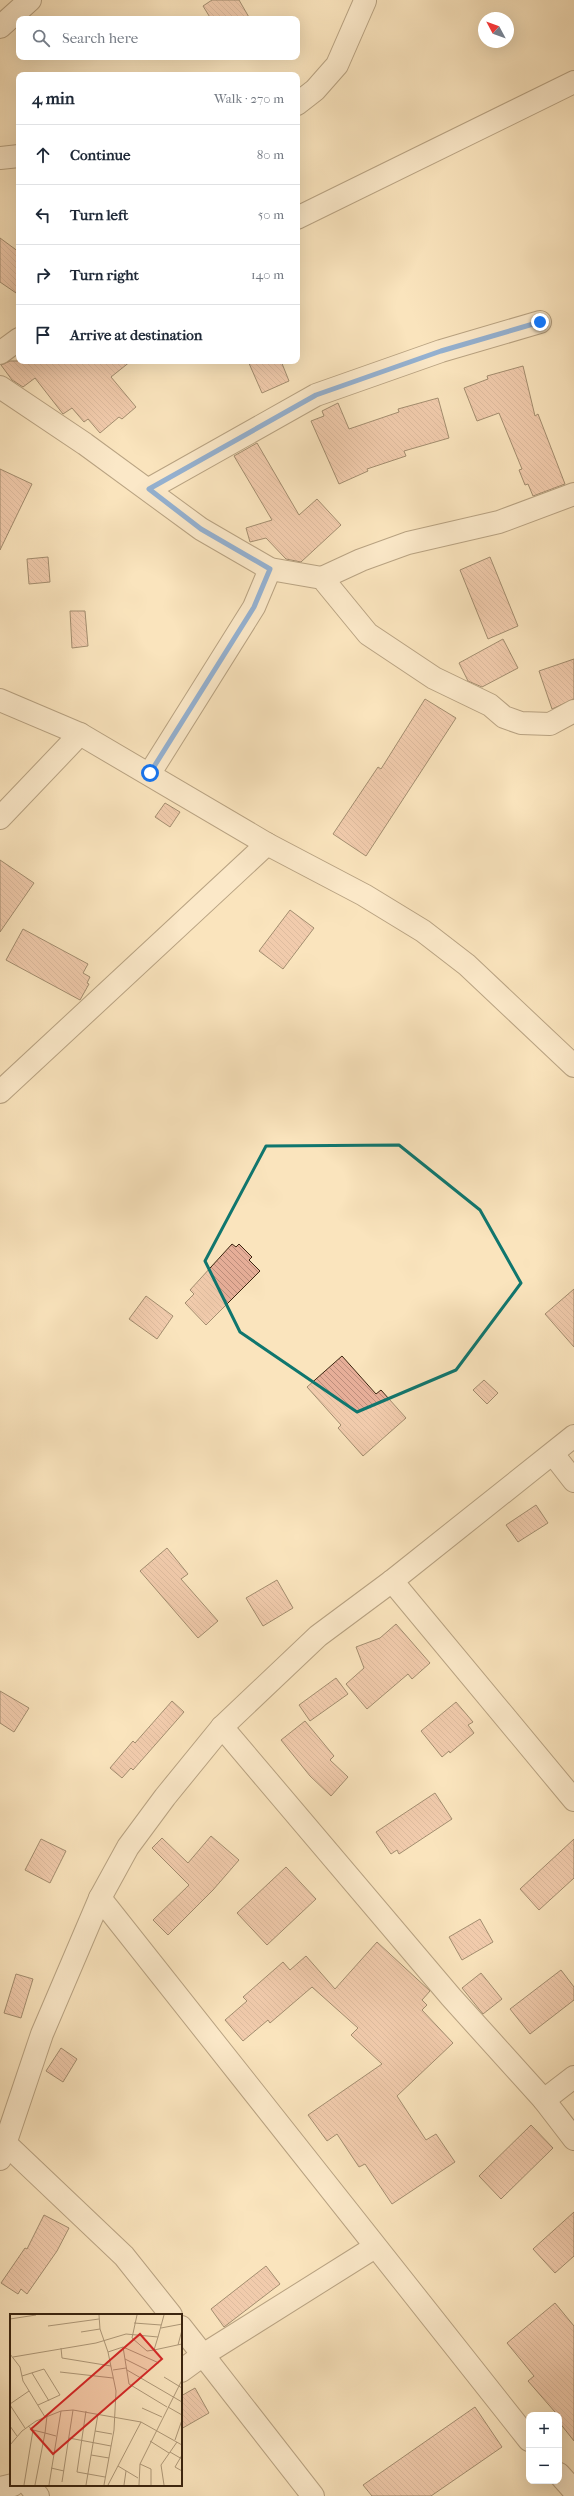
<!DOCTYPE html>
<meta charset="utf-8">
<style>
body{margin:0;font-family:"IM FELL French Canon",serif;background:#f2f2f3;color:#1f2937}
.controls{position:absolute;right:12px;bottom:12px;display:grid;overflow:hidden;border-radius:8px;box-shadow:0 4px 16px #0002}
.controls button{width:36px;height:36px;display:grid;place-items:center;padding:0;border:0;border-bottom:1px solid #e0e1e3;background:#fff;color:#1f2937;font:20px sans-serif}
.compass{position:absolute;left:478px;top:12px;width:36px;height:36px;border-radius:50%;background:#fff;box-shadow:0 4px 16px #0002;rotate:311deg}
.stop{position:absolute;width:12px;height:12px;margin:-9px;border:3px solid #1a73e8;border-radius:50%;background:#fff}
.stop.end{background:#1a73e8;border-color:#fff;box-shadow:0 1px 4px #0008}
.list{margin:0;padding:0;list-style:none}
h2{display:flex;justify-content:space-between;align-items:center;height:52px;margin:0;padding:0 16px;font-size:17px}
h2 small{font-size:13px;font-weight:400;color:#747a83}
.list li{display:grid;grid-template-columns:26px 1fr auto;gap:12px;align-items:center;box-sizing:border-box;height:60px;padding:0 16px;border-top:1px solid #e0e1e3}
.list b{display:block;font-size:15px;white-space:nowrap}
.list em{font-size:13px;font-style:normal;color:#747a83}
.icon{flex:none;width:22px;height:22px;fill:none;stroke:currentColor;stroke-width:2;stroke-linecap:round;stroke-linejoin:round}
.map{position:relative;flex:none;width:574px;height:2496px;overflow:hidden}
.search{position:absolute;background:#fff;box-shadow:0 4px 16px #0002;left:16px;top:16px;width:284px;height:44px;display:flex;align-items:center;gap:10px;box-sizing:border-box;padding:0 14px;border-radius:8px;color:#747a83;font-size:15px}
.panel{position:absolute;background:#fff;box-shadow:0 4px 16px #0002;left:16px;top:72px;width:284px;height:292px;border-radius:8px}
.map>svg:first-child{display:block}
.building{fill:url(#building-back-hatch);stroke:#3b2510}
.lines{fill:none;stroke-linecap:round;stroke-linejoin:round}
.minor-casing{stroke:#6b553b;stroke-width:24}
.minor{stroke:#fcedd4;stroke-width:22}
.route{stroke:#1a73e8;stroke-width:5}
.marked{fill:none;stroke:#0f766e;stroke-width:3;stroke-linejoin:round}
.inset-road{fill:none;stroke:#ae9878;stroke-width:1}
.view{fill:#d62828;fill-opacity:0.15;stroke:#d62828;stroke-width:2}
.inset-edge{fill:none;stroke:#3b2510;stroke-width:2}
</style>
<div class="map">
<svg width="574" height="2496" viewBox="0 0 574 2496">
<defs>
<pattern id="building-back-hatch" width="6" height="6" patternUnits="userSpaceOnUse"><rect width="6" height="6" fill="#e6ae98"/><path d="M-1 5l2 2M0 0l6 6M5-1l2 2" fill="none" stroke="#bc8d7b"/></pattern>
</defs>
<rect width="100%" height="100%" fill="#fae4bd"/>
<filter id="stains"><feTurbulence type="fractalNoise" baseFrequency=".005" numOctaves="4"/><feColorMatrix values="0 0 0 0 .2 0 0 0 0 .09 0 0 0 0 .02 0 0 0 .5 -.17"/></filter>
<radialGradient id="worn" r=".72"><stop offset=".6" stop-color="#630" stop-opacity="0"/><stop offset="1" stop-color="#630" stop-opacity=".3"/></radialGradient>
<g class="building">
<polygon points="212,0 239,0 250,19 211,19 203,6"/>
<polygon points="0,238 19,252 19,295 0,282"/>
<polygon points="10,361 131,361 111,377 136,407 122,419 119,417 100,433 88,419 84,422 72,408 63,414 35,378 23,387 12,380 1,365"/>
<polygon points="248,361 281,361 289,381 262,393"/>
<polygon points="523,366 535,416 538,414 565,484 533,496 528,484 525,485 519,470 522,469 499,413 477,421 464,388 488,379 487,376"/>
<polygon points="438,398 449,438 404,451 406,456 367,469 368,471 339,484 311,421 324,416 322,411 338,403 349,429 399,412 398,409"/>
<polygon points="257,443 299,515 317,499 341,525 301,562 286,559 266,538 250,542 246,528 272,520 234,456"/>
<polygon points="0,469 32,484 0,550"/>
<polygon points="48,557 50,582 29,584 27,559"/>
<polygon points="490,557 518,626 488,639 460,570"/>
<polygon points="70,611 85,611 88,646 72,648"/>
<polygon points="503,639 518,668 482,687 468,681 459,663"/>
<polygon points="574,659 574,699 552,709 539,671"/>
<polygon points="425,699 456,718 366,856 333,834 378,767 381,769"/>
<polygon points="165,803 180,812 170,827 155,817"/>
<polygon points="0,860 34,883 0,932"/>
<polygon points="290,910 314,928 283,969 259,951"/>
<polygon points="23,929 88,964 83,973 90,977 87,983 89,984 80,1000 6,960"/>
<polygon points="232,1244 236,1247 239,1244 252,1257 249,1260 260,1271 206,1325 185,1303 194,1294 190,1290"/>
<polygon points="574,1289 574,1347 545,1314"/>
<polygon points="146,1296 173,1316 157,1339 129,1319"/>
<polygon points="342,1356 376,1394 381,1390 406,1418 363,1456 338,1428 341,1425 307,1387"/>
<polygon points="484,1380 498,1393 487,1404 473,1390"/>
<polygon points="536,1505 548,1523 518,1542 506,1525"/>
<polygon points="167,1548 188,1574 181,1579 218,1621 198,1638 140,1571"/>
<polygon points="277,1580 293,1608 263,1626 246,1598"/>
<polygon points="396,1624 430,1663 412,1679 408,1674 367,1709 346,1684 364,1668 356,1647 380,1638"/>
<polygon points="336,1678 348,1694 310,1721 299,1705"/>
<polygon points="0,1691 29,1708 14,1732 0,1723"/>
<polygon points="172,1701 184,1712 133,1770 131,1768 122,1778 110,1768 133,1741 135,1743"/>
<polygon points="456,1702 473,1722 468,1725 474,1733 450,1753 449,1751 442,1757 421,1731"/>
<polygon points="305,1721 334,1756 330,1760 348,1777 331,1796 310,1776 281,1740"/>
<polygon points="435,1793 452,1819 399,1854 397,1850 391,1854 376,1832"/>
<polygon points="211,1836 239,1860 213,1890 168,1935 153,1920 189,1885 152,1848 162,1838 188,1863"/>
<polygon points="41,1839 66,1851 50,1883 25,1870"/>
<polygon points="574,1839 574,1878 539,1910 520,1889"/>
<polygon points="286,1867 316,1899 267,1945 237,1913"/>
<polygon points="480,1919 493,1942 462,1960 449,1937"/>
<polygon points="377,1942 430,1991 422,2000 427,2005 422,2010 453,2043 397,2096 426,2140 436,2134 455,2162 392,2204 365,2164 359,2167 337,2134 327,2141 308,2115 382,2064 351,2035 358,2028 312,1987 270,2023 268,2020 243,2041 225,2020 247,2001 243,1997 283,1962 290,1970 306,1956 335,1989"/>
<polygon points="561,1970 574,1987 574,2000 530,2034 510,2009"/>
<polygon points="481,1973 502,1999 483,2014 462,1988"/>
<polygon points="16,1974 33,1979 21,2018 4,2013"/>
<polygon points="61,2048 77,2059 63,2082 46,2071"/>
<polygon points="531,2125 553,2148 501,2199 479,2176"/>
<polygon points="574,2212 574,2256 555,2273 533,2249"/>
<polygon points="44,2215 69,2228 57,2251 27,2294 21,2289 18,2294 1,2283 25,2248 27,2249"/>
<polygon points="266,2266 280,2284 224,2327 211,2309"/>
<polygon points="555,2303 574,2326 574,2441 559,2422 559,2415 553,2415 555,2412 528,2381 534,2376 507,2343"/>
<polygon points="195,2388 209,2413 181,2429 181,2396"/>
<polygon points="475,2407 502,2447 431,2496 372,2496 363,2485"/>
</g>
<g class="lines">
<g class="minor-casing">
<g id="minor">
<polyline points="0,27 30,0"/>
<polyline points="297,104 315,90 337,65 365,1"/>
<polyline points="0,158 19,156"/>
<polyline points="297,218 574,82"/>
<polyline points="0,353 19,339"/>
<polyline points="0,387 85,444 201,529 270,569 322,578 368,634 434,678 490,705 504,717 521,723 550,724 574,711"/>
<polyline points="149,489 316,395 441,351 540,322"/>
<polyline points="322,578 361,560 408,543 499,522 574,494"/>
<polyline points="0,700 80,734 267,844 364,895 423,931 467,965 574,1066"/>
<polyline points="150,773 254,607 270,569"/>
<polyline points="0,818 80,734"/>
<polyline points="0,1092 267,844"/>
<polyline points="553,1454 574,1481"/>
<polyline points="392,1581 574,1800"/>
<polyline points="222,1727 451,1997 544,2100 574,2139"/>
<polyline points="100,1898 529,2440"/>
<polyline points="544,2100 574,2077"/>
<polyline points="5,2143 124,2256 171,2315"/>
<polyline points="0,2159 42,2034 100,1898 128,1847 165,1797 222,1727 318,1636 392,1581 574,1436"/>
<polyline points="181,2327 203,2355 181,2371"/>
<polyline points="559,2474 574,2491"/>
<polyline points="29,2485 38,2496"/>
<polyline points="0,2488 13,2485"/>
<polyline points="313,2496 203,2355 375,2247"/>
</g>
</g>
<use href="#minor" class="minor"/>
</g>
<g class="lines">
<polyline class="route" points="150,773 254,607 270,569 201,529 149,489 316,395 441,351 540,322"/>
</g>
<path d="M0 0H574V2496H0ZM 399,1145 L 480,1210 L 521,1283 L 456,1370 L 357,1412 L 240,1332 L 205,1261 L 266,1146 Z" fill="#fae4bd" fill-opacity=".55" fill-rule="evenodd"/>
<path class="marked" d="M 399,1145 L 480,1210 L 521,1283 L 456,1370 L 357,1412 L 240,1332 L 205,1261 L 266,1146 Z"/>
<g transform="translate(10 2314)">
<rect width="172" height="172" fill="#fae4bd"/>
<path class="inset-road" d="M 89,1 L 90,15 L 98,38 L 106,77 L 104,116 L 94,171M 127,1 L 122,24 L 137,37 L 144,36M 0,5 L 26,1M 124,9 L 151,11M 38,12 L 89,5M 151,14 L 172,10M 71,18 L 90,15M 148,23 L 154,1M 168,31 L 172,16M 113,33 L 119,70 L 157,93M 51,34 L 52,44 L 101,52M 98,38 L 113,33 L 149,49M 0,40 L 10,53 L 13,67 L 35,103M 3,43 L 86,29 L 116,20 L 148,23 L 144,36 L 172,30M 115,45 L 137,56M 103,56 L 116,54M 117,56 L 172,88M 50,58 L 103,64M 22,59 L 39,87M 12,62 L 34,55 L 50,81 L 28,91M 154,63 L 172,74M 0,90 L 19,77M 0,91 L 15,114M 158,93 L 172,101M 132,94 L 152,103M 76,97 L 67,158 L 95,163M 0,112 L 7,122M 23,116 L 35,119 L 37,102M 85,117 L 102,120M 59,124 L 101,132M 165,126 L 172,106M 140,127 L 159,139M 0,131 L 12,117 L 26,107 L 51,97 L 63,96 L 131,108 L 172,131M 160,138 L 172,145M 81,141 L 99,144M 172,141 L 165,153 L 172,157M 130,150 L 141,155 L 141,171M 108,152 L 128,164M 41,154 L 54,157M 52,168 L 63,96M 14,171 L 23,116 L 18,112M 25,171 L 35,119 L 46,122M 39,171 L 51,97M 76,171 L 88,100M 98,171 L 131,108M 114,171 L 116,157M 129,171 L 130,150 L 172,66M 154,171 L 151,151 L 167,128"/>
<path class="view" d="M 130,20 L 152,45 L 43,140 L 21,115 Z"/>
<rect width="172" height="172" class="inset-edge"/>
</g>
<rect width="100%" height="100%" filter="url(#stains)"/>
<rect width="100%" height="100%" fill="url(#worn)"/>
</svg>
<div class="controls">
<button>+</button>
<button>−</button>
</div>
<svg class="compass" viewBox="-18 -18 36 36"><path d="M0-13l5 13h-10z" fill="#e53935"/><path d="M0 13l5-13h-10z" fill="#747a83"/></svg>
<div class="stop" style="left:150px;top:773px"></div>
<div class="stop end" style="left:540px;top:322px"></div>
<div class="search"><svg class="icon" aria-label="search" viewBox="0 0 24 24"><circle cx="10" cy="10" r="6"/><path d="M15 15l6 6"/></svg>Search here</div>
<section class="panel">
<h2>4 min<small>Walk · 270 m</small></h2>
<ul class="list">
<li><svg class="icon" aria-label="ahead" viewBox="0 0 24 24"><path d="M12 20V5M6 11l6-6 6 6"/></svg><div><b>Continue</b></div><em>80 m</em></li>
<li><svg class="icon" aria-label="left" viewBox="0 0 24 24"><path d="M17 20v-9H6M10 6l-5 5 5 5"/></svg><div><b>Turn left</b></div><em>50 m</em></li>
<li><svg class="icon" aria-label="right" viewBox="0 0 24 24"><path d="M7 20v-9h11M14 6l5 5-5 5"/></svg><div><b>Turn right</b></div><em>140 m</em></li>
<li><svg class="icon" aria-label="arrive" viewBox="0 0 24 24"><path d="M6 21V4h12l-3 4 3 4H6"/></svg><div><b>Arrive at destination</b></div></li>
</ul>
</section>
</div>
